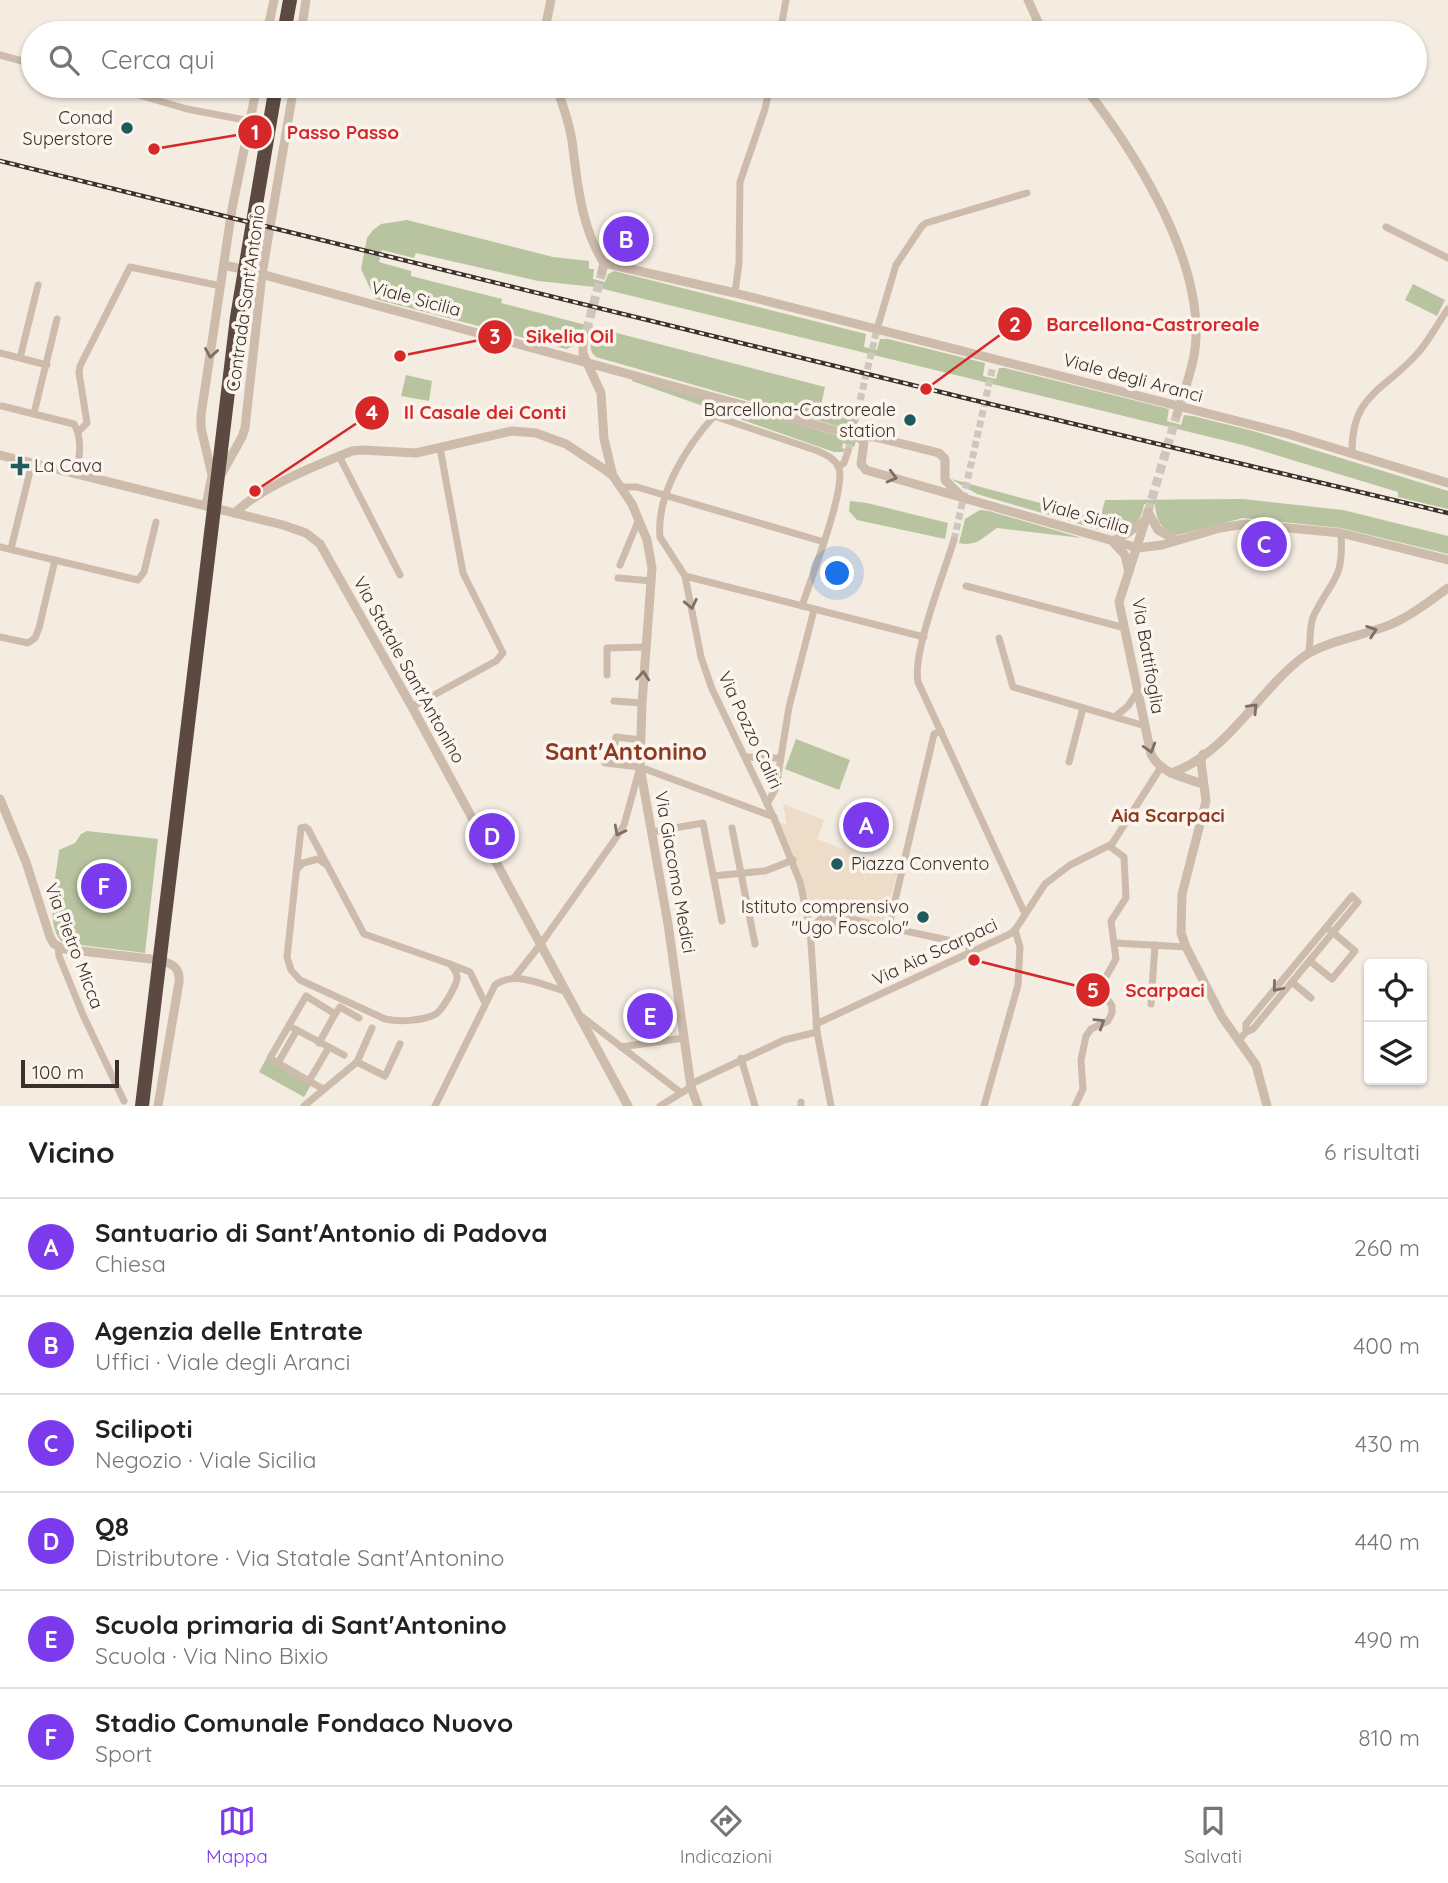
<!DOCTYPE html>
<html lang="it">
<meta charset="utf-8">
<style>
body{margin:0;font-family:Quicksand,sans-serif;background:#f6f6f6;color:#222}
.controls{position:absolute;right:21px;bottom:21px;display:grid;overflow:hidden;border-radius:7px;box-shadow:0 2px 5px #0004}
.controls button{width:63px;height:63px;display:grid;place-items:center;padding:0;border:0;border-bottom:2px solid #e0e0e0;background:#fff;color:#222;font:35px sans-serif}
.scale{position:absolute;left:21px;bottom:18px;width:98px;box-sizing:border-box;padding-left:7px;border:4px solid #3b302b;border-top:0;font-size:19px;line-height:24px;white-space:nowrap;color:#3b302b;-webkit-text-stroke:5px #fbf5ee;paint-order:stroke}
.you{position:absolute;left:838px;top:574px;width:24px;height:24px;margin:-18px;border:5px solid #fff;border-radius:50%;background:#1a73e8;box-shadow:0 0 0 10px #1a73e833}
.badge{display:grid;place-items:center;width:46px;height:46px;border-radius:50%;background:#7c3aed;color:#fff;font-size:23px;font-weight:700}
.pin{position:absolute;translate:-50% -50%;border:4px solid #fff;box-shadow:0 2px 7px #0006}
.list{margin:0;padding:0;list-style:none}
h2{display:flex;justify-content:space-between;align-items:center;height:91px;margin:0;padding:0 28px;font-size:30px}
h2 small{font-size:23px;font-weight:400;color:#767676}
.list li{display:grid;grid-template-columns:46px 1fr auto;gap:21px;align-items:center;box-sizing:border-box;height:98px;padding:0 28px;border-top:2px solid #e0e0e0}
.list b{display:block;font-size:26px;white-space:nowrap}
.list p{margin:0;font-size:23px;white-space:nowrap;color:#767676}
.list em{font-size:23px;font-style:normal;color:#767676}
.icon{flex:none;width:38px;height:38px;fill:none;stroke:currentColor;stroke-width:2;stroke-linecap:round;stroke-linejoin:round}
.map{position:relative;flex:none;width:1448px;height:1106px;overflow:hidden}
.search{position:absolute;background:#fff;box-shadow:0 2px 5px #0004;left:21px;right:21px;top:21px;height:77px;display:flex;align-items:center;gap:18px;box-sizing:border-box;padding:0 24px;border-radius:38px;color:#767676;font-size:26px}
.sheet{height:679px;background:#fff}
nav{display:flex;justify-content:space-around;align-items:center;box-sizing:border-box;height:98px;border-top:2px solid #e0e0e0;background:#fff;font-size:19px;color:#767676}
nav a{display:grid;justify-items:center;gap:4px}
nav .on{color:#7c3aed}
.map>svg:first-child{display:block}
.green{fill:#b8c4a0}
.plaza{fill:#ecdcc8}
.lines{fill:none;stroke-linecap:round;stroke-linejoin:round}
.minor-tunnel{stroke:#cfc6bd;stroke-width:7;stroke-dasharray:7 3.5;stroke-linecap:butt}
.tertiary-tunnel{stroke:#cfc6bd;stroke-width:9;stroke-dasharray:9 4.5;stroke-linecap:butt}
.minor{stroke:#cdbbac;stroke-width:7}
.tertiary{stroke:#cdbbac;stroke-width:9}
.motorway{stroke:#5c4a42;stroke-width:14}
.rail-casing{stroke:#3b302b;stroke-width:4.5}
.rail{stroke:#fbf5ee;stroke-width:2;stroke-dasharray:5;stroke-linecap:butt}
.oneway{stroke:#7d6f65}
.poi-dot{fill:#1f5a5e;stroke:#fbf5ee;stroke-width:2.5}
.labels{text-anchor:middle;stroke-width:7;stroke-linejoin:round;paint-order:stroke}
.poi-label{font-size:18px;fill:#3b302b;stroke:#fbf5ee;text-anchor:end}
.street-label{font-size:18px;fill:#3b302b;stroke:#fbf5ee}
.neighbourhood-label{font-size:19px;font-weight:bold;fill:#8c3b22;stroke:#fbf5ee}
.district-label{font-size:24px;font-weight:bold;fill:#8c3b22;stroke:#fbf5ee}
.leader{fill:none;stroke:#d62828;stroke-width:2.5}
.callout-dot{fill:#d62828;stroke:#fbf5ee;stroke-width:2.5}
.mark-label{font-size:21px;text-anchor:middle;font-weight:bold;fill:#fff}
.callout-label{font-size:19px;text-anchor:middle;font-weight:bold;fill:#d62828;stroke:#fbf5ee;stroke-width:7;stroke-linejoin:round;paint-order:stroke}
</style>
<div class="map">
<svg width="1448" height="1106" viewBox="0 0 1448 1106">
<rect width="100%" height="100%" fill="#f4ebe1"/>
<g class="green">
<path d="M 407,220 L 553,257 L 589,261 L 589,269 L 594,269 L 593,279 L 605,282 L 608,274 L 614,271 L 866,334 L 864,347 L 877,350 L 880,339 L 888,339 L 985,363 L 983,376 L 996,379 L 999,368 L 1005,368 L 1169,409 L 1167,421 L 1181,425 L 1184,415 L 1193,416 L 1253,431 L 1448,491 L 1448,509 L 1398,497 L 1398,492 L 1243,445 L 595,287 L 538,281 L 416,253 L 414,258 L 382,250 L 379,262 L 411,271 L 411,276 L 502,299 L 501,303 L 825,387 L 821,406 L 859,416 L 855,431 L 596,357 C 589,351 590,345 592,337 L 579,333 L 574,346 L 566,349 L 375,299 L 361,269 L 367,238 L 373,230 L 381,224 Z"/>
<polygon points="1413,284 1445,300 1437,316 1405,300"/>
<polygon points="406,375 432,381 429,401 401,396"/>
<polygon points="632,378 856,441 854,447 843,443 842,448 845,449 843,452 834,452 632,381"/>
<path d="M 951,479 L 1100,519 L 1105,500 L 1243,499 L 1343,510 L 1448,536 L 1448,554 L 1341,528 L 1243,518 L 1178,535 C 1161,532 1156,519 1155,504 L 1144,504 C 1142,522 1132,528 1114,534 L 977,494 Z"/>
<polygon points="850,501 867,503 948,523 945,539 857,520 849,511"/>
<path d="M 980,510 L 989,511 L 1082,538 L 997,528 C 983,537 977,547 959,543 L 965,519 Z"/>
<polygon points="796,739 850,760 839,790 785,769"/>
<path d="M 87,831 L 158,839 L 145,953 L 64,943 C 43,929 57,873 59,850 L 75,843 L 81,834 Z"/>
<polygon points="266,1059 311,1085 304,1097 259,1072"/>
</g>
<polygon class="plaza" points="783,804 824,820 817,839 898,870 882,928 805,911 801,893 771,819 787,825"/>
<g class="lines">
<g class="minor-tunnel">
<polyline points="848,451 877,329"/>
<polyline points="954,540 993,366"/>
</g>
<g class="tertiary-tunnel">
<polyline points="583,344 602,272"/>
<polyline points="1148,512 1177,414"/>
</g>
<g class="minor">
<polyline points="780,33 786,0"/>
<polyline points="0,55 33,64"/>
<polyline points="108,86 187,109 250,121"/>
<polyline points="1386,227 1448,258"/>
<polyline points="735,293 739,263 740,182 765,109 770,86"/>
<polyline points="877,329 896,265 922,226 926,223 1027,193"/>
<polyline points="0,353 47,365"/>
<polyline points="20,358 38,285"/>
<path d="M 2,406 L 74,424 C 83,439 79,458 77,475"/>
<polyline points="34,413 57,319"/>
<polyline points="78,432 87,423 79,373 80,366 130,267 221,286"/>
<path d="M 1352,454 C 1351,394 1383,392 1417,354 C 1429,341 1437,324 1448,309"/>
<polyline points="339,456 400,575"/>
<polyline points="838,467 844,463 848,451"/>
<polyline points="621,487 637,487 824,542"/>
<path d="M 954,540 C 944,573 912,653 918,682 L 1025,914"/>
<polyline points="0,547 138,580 144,572 156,522"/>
<polyline points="11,549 32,463"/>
<polyline points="620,565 639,519"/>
<polyline points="685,576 924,637"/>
<polyline points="618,578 652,581"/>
<polyline points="966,586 1125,628"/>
<path d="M 802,606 C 810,581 846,490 839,468 C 835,459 827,455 818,451 L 714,416 C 687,446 656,494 660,537 L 685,576 L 701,657 L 712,689 L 774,818 L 800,882 L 810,929 L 817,1032 L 831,1106"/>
<polyline points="0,637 28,643 35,638 39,628 55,560"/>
<polyline points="999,638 1013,687 1145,726"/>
<path d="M 1308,654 C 1312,641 1308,627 1314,615 C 1332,578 1344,581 1341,533"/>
<polyline points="607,675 607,648 645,647"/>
<polyline points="614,701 642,703"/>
<polyline points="412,707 496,661 503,653 463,573 440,448"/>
<polyline points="1116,716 1128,706 1138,691"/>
<polyline points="614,749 616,737 641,740"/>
<polyline points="745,757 780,758"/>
<polyline points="1069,762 1083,708"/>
<polyline points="605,763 640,767 774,817"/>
<polyline points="767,804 776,788 789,707 814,610"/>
<polyline points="732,828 755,944"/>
<polyline points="652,832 703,823 722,921"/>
<polyline points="298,868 303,863 318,859 327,865"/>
<polyline points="713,876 765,871 793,860"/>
<polyline points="820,919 879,933"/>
<polyline points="889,926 934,734 941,731"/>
<polyline points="810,929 826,914 966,944 971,951"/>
<polyline points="1115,943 1186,947"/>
<polyline points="58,946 59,956 83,1015 124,1101"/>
<polyline points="1310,961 1332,979 1355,951 1330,930"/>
<path d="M 450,964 L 364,934 L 308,829 L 305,827 L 301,828 L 287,957 L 291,970 L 300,980 L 385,1019 C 398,1022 421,1021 434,1015 C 441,1013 456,986 457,979 C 458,973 454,969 450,964 L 470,972 L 485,1003"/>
<polyline points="514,978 540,945 616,838 624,825 639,771"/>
<polyline points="1292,982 1311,998"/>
<polyline points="1151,1004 1155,945"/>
<polyline points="335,1014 340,1007 359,1018"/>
<polyline points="581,1016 680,1092"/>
<polyline points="816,1024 1010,934 1015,930 1045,884 1070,865 1112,844 1161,767"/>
<polyline points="293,1028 329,1047 309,1081"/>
<polyline points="372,1028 357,1062 385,1076 400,1044"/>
<polyline points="297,1030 278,1063 323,1089"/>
<polyline points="1239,1040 1246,1032 1253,1029 1358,902 1352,896 1246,1024 1246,1032"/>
<polyline points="329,1047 344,1055"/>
<polyline points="621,1047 684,1038"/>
<polyline points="741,1058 755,1106"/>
<polyline points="278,1063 270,1058 306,996 335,1014 319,1043"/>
<polyline points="691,1084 784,1040 817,1032"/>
<polyline points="801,1102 801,1106"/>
<polyline points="304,1106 357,1062"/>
<path d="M 435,1106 L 495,985 C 515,970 543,985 564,991"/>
<polyline points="660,1106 691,1087"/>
<polyline points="984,1106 1018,985 1020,947 1015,930"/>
<polyline points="1075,1106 1083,1089 1081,1060 1086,1036 1091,1029 1108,1021 1112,1013 1112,1006 1102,991 1102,984 1116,959 1111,921 1126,898 1124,857 1109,846"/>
</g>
<g class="tertiary">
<polyline points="1028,0 1043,33"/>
<polyline points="267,33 274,0"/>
<polyline points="301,33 306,0"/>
<polyline points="544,33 551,0"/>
<path d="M 556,86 C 563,106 571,127 573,149 C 578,188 582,229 604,263 L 602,272"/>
<path d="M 1084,86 C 1133,150 1196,248 1196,331 C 1197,359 1185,387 1177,414"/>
<polyline points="604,263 735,293 1288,434 1448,483"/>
<polyline points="224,265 237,268"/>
<polyline points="250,271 856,436 875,437 939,453 945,459 945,480 960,495"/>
<polyline points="583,344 583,354 601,393 604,439 613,476"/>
<polyline points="857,436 864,442 861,464 866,470 1138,548 1162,545 1220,528 1246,524 1341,533 1448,560"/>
<polyline points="0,455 283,525 306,533 320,544 412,707 628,1106"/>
<polyline points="222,473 242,437 245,428 262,274 294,86"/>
<polyline points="206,506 212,475 201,428 201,415 232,209 257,86"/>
<path d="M 1148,512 L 1119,602 L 1151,754 C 1161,774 1184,777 1203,784"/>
<polyline points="1148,512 1158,530 1176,540"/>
<path d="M 235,513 C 261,487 317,465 352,451 L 362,450 L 416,453 L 512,431 L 536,433 L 566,444 L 604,469 L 613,476 L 632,504 L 647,540 L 652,568 L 642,703 L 640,767 L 668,924 L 691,1087 L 698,1106"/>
<polyline points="1113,541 1126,534 1144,521"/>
<polyline points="1113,542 1125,555 1129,572"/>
<polyline points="1203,754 1201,762 1206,801 1182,894 1181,933 1186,947 1222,1017 1256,1065 1267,1106"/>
<path d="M 1171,773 C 1226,755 1259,690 1303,657 C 1324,641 1368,635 1394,623 C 1413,615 1431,600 1448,588"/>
<polyline points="0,799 26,862 50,937 54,944 64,949 151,959"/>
<path d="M 158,1106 L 179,982 C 180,971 176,965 165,962"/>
</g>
<g class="motorway">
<polyline points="284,33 290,0"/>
<polyline points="142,1106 237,317 276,86"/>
</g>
<g class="rail-casing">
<polyline id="rail" points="0,161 965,398 1448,513"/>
</g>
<use href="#rail" class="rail"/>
</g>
<defs><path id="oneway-chevron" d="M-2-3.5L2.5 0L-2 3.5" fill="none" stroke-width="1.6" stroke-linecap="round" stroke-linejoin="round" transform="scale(1.75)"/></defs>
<g class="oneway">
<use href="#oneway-chevron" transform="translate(211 353) rotate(99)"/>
<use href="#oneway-chevron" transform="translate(892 477) rotate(15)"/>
<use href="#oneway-chevron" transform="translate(691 604) rotate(78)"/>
<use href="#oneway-chevron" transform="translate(1372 631) rotate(-19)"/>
<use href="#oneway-chevron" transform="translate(643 676) rotate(-86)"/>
<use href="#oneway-chevron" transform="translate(1253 708) rotate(-46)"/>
<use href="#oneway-chevron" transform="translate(1150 748) rotate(73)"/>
<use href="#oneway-chevron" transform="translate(619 831) rotate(118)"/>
<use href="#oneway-chevron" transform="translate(1277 987) rotate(130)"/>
<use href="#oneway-chevron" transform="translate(1100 1023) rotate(-32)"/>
</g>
<g class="poi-dot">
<circle cx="127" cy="128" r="7"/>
<circle cx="910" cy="420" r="7"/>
<path d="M16.5 455.5h7v7h7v7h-7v7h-7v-7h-7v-7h7z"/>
<circle cx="837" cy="864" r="7"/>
<circle cx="923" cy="917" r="7"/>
</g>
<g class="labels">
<g class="poi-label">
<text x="113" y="124">Conad<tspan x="113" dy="21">Superstore</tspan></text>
<text x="896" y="416">Barcellona-Castroreale<tspan x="896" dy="21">station</tspan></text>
<text x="34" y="472" text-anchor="start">La Cava</text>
<text x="851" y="870" text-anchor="start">Piazza Convento</text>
<text x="909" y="913">Istituto comprensivo<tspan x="909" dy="21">"Ugo Foscolo"</tspan></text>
</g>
<g class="street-label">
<text transform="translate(246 298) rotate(-82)" y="6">Contrada Sant'Antonio</text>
<text transform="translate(416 299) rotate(15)" y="6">Viale Sicilia</text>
<text transform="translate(1133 378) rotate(15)" y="6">Viale degli Aranci</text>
<text transform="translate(1085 516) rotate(16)" y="6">Viale Sicilia</text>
<text transform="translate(1148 656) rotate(80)" y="6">Via Battifoglia</text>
<text transform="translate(409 670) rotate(61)" y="6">Via Statale Sant'Antonino</text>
<text transform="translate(750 730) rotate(65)" y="6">Via Pozzo Caliri</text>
<text transform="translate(675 872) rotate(80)" y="6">Via Giacomo Medici</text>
<text transform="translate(74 946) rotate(69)" y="6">Via Pietro Micca</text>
<text transform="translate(935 952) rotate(-25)" y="6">Via Aia Scarpaci</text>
</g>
<g class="neighbourhood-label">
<text x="1168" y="822">Aia Scarpaci</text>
</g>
<g class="district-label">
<text x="626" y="760">Sant'Antonino</text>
</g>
</g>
<path class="leader" d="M154 149L255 132M926 389L1015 324M400 356L495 337M255 491L372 413M974 960L1093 990"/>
<g class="callout-dot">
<circle cx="154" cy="149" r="7"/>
<circle cx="926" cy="389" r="7"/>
<circle cx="400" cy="356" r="7"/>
<circle cx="255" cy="491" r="7"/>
<circle cx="974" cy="960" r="7"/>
<circle cx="255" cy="132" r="18"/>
<circle cx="1015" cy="324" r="18"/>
<circle cx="495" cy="337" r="18"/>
<circle cx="372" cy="413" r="18"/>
<circle cx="1093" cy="990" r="18"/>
</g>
<g class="mark-label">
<text x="255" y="140">1</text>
<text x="1015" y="332">2</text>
<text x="495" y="344">3</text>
<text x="372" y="420">4</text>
<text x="1093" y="998">5</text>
</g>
<g class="callout-label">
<text x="343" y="139">Passo Passo</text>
<text x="1153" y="331">Barcellona-Castroreale</text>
<text x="570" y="343">Sikelia Oil</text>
<text x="485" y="419">Il Casale dei Conti</text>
<text x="1165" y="997">Scarpaci</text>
</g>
</svg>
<div class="controls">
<button><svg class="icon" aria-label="locate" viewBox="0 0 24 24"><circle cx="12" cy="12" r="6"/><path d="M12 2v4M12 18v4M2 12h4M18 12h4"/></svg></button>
<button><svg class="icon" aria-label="layers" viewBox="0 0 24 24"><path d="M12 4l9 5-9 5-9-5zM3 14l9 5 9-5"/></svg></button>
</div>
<div class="scale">100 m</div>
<div class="you"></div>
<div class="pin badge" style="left:866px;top:825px">A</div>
<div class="pin badge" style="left:626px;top:239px">B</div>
<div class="pin badge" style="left:1264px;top:544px">C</div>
<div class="pin badge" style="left:492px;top:836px">D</div>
<div class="pin badge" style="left:650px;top:1016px">E</div>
<div class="pin badge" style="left:104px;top:886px">F</div>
<div class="search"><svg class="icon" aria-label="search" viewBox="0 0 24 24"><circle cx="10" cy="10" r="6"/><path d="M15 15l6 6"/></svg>Cerca qui</div>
</div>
<section class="sheet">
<h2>Vicino<small>6 risultati</small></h2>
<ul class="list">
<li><span class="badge">A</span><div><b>Santuario di Sant'Antonio di Padova</b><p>Chiesa</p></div><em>260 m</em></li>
<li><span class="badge">B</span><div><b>Agenzia delle Entrate</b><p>Uffici · Viale degli Aranci</p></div><em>400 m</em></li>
<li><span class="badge">C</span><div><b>Scilipoti</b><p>Negozio · Viale Sicilia</p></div><em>430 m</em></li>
<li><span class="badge">D</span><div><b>Q8</b><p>Distributore · Via Statale Sant'Antonino</p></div><em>440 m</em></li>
<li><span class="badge">E</span><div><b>Scuola primaria di Sant'Antonino</b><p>Scuola · Via Nino Bixio</p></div><em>490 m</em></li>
<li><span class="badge">F</span><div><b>Stadio Comunale Fondaco Nuovo</b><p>Sport</p></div><em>810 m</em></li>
</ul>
</section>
<nav>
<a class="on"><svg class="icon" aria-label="map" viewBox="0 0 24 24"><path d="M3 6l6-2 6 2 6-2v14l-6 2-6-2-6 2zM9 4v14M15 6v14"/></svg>Mappa</a>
<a><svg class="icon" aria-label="directions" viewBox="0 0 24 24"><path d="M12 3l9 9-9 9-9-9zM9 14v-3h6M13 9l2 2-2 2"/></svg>Indicazioni</a>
<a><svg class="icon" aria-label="saved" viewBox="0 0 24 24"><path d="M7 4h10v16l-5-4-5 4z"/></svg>Salvati</a>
</nav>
